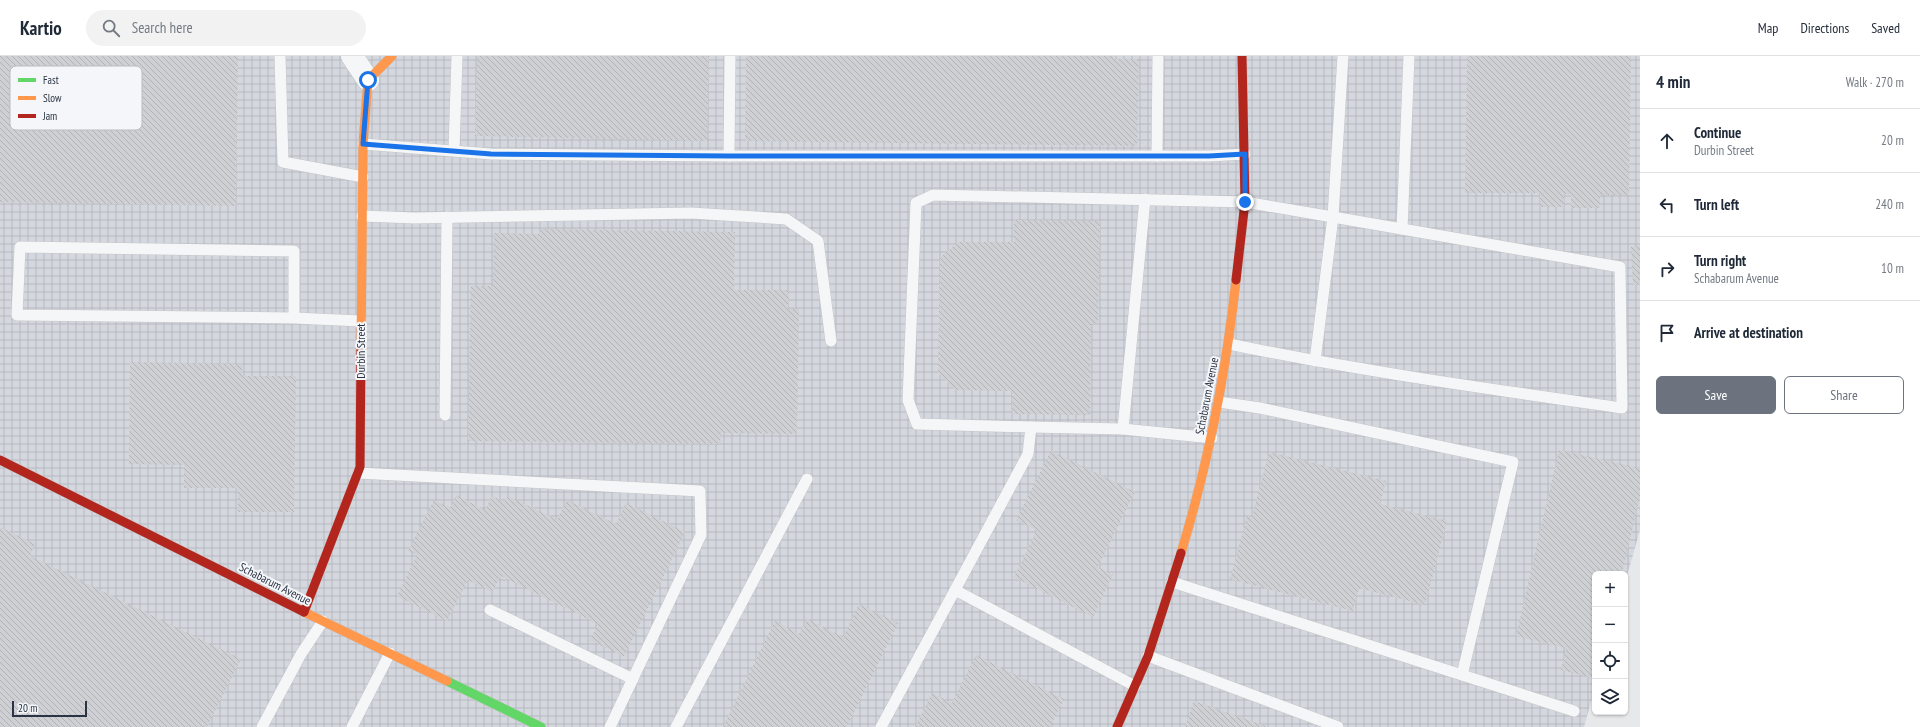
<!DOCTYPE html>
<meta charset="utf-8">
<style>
body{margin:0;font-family:"PT Sans Narrow",sans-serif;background:#f2f2f3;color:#1f2937}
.controls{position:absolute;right:12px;bottom:12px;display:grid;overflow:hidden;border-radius:6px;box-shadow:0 1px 3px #0004}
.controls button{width:36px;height:36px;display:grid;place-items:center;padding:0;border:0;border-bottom:1px solid #e0e1e3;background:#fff;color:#1f2937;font:20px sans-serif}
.scale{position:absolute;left:12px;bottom:10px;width:75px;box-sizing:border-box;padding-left:4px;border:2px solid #2b3445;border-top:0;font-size:11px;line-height:14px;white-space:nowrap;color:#2b3445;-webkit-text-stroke:3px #f4f6f9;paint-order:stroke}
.stop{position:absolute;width:12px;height:12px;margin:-9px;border:3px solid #1a73e8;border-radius:50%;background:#fff}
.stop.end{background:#1a73e8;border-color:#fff;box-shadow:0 1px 4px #0008}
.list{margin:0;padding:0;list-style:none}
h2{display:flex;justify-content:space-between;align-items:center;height:52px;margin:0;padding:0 16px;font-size:17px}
h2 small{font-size:13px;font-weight:400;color:#747a83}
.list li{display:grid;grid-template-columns:26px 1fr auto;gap:12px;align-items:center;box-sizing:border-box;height:64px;padding:0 16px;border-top:1px solid #e0e1e3}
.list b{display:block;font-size:15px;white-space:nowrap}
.list p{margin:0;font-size:13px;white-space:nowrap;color:#747a83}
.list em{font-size:13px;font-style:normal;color:#747a83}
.actions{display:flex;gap:8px;padding:12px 16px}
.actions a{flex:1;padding:9px 0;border:1px solid #6c737f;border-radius:6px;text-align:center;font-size:14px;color:#6c737f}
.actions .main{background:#6c737f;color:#fff}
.icon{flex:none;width:22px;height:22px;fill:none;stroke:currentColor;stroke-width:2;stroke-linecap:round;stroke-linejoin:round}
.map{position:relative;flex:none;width:1640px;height:671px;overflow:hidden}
header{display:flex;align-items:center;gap:24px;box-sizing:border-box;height:56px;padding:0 20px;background:#fff;border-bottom:1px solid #e0e1e3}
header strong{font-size:19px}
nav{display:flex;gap:22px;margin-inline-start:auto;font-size:14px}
.search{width:280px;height:36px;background:#f2f2f3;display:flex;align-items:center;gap:10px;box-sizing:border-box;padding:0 14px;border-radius:22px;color:#747a83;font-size:15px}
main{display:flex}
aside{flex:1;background:#fff}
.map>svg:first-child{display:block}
.industrial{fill:url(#industrial-grid)}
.building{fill:url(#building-back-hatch)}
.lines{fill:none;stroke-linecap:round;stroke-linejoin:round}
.lane-casing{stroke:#c4c6c8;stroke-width:12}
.street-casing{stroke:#c4c6c8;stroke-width:23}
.fast-casing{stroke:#c4c6c8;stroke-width:10}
.slow-casing{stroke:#c4c6c8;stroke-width:10}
.jam-casing{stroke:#c4c6c8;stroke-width:10}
.lane{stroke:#f5f6f7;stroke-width:11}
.street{stroke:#f5f6f7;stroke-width:22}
.fast{stroke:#63d668;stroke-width:9}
.slow{stroke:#ff974d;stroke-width:9}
.jam{stroke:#b3261e;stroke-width:9}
.route{stroke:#1a73e8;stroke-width:5}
.labels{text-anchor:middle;stroke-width:4;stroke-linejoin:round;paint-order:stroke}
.street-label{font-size:12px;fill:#2b3445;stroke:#f4f6f9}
.key{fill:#f4f6f9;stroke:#b8bcc3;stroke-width:1}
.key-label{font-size:11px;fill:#2b3445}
</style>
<header>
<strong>Kartio</strong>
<div class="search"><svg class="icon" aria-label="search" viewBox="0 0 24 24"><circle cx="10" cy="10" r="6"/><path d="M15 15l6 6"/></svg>Search here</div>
<nav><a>Map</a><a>Directions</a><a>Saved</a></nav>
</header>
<main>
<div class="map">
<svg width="1640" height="671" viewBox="0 0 1640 671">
<defs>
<pattern id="industrial-grid" width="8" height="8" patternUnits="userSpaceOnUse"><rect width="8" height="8" fill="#d4d7dd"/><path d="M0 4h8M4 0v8" fill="none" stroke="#b6b9bf"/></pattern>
<pattern id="building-back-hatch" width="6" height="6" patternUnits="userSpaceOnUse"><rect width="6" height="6" fill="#ced0d3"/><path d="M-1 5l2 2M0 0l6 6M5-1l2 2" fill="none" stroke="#b1b3b6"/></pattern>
</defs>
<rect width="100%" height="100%" fill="#e6e8ea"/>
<polygon class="industrial" points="0,0 1640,0 1640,474 1625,527 1625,518 1595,518 1595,632 1584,671 0,671"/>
<g class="building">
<polygon points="0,0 238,0 236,150 0,146"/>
<polygon points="477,0 709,0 707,85 475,80"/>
<polygon points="746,0 1113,0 1113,3 1139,3 1137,90 745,85"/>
<polygon points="1467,0 1631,0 1629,139 1600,139 1600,152 1571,152 1571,138 1564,138 1564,151 1540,151 1540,137 1465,137"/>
<polygon points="1014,164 1100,165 1098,267 1091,268 1090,359 1012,358 1012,335 955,334 938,317 940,202 958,186 1014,186"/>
<polygon points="540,173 735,176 734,234 789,234 788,253 799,253 797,378 721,377 720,388 468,385 471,230 493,230 494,177 539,178"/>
<polygon points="1640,190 1640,228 1633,229 1631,191"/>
<polygon points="130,306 242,308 242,320 296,320 294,456 238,456 238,432 184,432 184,409 129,408"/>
<polygon points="1559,394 1640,412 1640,440 1622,518 1595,518 1595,622 1561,614 1566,592 1516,580"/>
<polygon points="1051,395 1135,436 1098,511 1113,519 1093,561 1014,521 1037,474 1016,464"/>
<polygon points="1269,396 1386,425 1380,448 1447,465 1425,549 1359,532 1353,555 1230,523 1247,460 1252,461"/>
<polygon points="456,439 485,454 492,440 504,446 508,440 557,464 567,444 616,468 626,447 685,476 624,601 590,584 598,568 501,520 492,536 468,524 447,565 397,540 417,499 408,495 434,444 450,452"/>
<polygon points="0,471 35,488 30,500 241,603 207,671 0,671"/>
<polygon points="859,548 898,567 847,671 723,671 775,565 799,578 807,563 843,581"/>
<polygon points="976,599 1064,643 1050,671 915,671 932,637 952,647"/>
<polygon points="1194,645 1268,671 1185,671"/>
</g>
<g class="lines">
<g class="lane-casing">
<g id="lane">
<polyline points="280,0 283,106 363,121"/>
<polyline points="363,88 491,98 729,100 1209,100 1245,98"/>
<polyline points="454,94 457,0"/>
<polyline points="729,100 730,0"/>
<polyline points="1157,100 1158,0"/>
<polyline points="362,160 414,162 691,157 786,163 818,185 831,285"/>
<polyline points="294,262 294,195 20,191 17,259 294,262 361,265"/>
<path d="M 1229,288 C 1359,315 1490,333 1622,352 L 1620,211 L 1402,173 L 1409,0"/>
<polyline points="1315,305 1333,161 1402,173"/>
<polyline points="1219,346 1260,352 1513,406 1462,619"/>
<polyline points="445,359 447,161"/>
<polyline points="1031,371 1123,373 1145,143"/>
<polyline points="1123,373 1212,382"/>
<polyline points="358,417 700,435 701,479 610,671"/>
<polyline points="1172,526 1574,655"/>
<polyline points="955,534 1028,398 1031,371 917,368 908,344 916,147 933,139 1245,146 1333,161 1343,0"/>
<polyline points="490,554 633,623"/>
<polyline points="1148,600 1338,671"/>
<polyline points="262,671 301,598 323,565"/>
<polyline points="352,671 390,597"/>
<polyline points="676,671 807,423"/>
<polyline points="881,671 955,534 1135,630"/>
</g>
</g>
<g class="street-casing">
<polyline id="street" points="352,0 368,24"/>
</g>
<g class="fast-casing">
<polyline id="fast" points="447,625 541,671"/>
</g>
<g class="slow-casing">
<g id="slow">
<polyline points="361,294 363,88 368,24 392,0"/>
<path d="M 1181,497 C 1208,408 1226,317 1236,224"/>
<polyline points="304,556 447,625"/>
</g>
</g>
<g class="jam-casing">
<g id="jam">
<polyline points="1236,224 1245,146 1242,0"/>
<polyline points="0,404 304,556"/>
<polyline points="304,556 360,411 361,294"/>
<polyline points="1117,671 1148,600 1181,497"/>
</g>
</g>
<use href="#lane" class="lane"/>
<use href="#street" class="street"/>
<use href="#fast" class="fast"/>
<use href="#slow" class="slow"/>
<use href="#jam" class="jam"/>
</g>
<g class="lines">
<polyline class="route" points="368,24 363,88 491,98 729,100 1209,100 1245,98 1245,146"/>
</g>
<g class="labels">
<g class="street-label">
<text transform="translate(361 295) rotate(-90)" y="4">Durbin Street</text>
<text transform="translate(1207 340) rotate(-79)" y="4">Schabarum Avenue</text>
<text transform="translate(275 528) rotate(27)" y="4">Schabarum Avenue</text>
</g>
</g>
<rect x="10" y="10" width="132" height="64" rx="6" class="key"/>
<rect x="18" y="22" width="18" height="4" fill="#63d668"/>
<rect x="18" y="40" width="18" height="4" fill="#ff974d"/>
<rect x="18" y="58" width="18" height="4" fill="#b3261e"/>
<g class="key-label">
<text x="43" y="28">Fast</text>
<text x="43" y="46">Slow</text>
<text x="43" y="64">Jam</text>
</g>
</svg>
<div class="controls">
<button>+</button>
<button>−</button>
<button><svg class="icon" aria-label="locate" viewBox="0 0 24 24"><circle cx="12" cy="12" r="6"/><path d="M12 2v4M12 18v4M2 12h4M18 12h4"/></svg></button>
<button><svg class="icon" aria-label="layers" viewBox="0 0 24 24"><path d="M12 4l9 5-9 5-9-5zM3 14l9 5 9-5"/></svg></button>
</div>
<div class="scale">20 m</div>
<div class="stop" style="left:368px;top:24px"></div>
<div class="stop end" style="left:1245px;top:146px"></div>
</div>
<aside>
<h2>4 min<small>Walk · 270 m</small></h2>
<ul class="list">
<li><svg class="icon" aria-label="ahead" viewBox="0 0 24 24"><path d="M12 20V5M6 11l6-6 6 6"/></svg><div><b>Continue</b><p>Durbin Street</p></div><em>20 m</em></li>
<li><svg class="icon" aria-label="left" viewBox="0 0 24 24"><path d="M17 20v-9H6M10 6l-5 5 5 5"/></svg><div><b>Turn left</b></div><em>240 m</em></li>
<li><svg class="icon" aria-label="right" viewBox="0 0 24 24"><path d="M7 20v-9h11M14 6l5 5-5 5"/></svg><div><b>Turn right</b><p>Schabarum Avenue</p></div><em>10 m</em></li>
<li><svg class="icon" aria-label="arrive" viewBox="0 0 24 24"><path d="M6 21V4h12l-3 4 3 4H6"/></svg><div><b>Arrive at destination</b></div></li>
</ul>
<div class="actions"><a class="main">Save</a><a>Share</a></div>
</aside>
</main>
